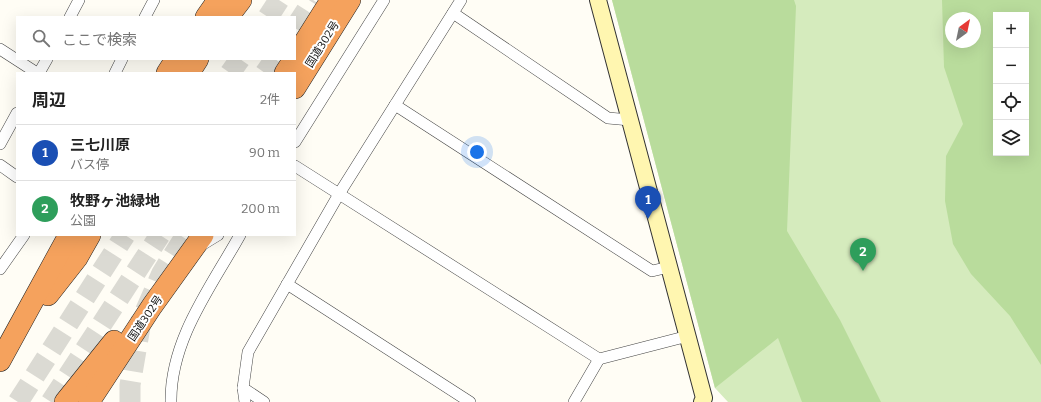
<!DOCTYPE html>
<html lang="ja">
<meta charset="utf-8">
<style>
body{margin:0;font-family:Bitter,"Noto Sans JP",serif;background:#f6f6f6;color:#222}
.controls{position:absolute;right:12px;top:12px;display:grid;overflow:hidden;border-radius:0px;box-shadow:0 4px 16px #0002}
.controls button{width:36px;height:36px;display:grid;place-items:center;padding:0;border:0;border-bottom:1px solid #e0e0e0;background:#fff;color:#222;font:20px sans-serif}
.compass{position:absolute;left:945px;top:12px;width:36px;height:36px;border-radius:50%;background:#fff;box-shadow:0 4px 16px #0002;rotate:33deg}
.you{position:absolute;left:477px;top:152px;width:14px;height:14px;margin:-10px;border:3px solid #fff;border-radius:50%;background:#1a73e8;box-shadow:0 0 0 6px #1a73e833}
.badge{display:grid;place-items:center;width:26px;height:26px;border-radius:50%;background:#111827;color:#fff;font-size:13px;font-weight:700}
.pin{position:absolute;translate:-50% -33px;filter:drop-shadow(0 1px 2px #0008)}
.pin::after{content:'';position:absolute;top:21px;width:14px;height:12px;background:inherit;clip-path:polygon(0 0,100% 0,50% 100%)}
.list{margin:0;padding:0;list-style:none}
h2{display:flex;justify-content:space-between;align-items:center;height:52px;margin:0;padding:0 16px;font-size:17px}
h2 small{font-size:13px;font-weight:400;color:#767676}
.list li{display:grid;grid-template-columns:26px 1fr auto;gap:12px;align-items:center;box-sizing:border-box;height:56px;padding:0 16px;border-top:1px solid #e0e0e0}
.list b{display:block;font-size:15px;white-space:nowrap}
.list p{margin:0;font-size:13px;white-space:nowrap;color:#767676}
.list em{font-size:13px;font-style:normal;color:#767676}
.icon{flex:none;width:22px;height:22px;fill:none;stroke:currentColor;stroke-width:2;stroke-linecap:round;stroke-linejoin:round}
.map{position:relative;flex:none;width:1041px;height:402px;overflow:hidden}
.search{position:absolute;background:#fff;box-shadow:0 4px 16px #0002;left:16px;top:16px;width:280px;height:44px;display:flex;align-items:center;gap:10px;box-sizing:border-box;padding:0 14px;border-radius:0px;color:#767676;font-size:15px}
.panel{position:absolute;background:#fff;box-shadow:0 4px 16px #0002;left:16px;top:72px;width:280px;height:164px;border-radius:0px}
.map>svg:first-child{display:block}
.green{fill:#d5ebbd;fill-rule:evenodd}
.forest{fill:#b9dc9c;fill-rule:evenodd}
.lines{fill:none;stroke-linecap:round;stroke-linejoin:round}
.highway-tunnel{stroke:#dbdad3;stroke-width:21;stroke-dasharray:21 10;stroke-linecap:butt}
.street-casing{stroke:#444;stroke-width:12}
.secondary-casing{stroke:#333;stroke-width:18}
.highway-casing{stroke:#222;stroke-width:22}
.street{stroke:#fff;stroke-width:11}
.secondary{stroke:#fff6b0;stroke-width:16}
.highway{stroke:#f5a25d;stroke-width:21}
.labels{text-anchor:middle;stroke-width:4;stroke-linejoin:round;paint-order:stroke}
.street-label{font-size:11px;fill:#111;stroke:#fff}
</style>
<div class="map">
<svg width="1041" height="402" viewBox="0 0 1041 402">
<rect width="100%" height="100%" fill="#fffdf5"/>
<path class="green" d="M 612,0 L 1041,0 L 1041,402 L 728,402 L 715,388 ZM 996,15 L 1026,15 L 1026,153 L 996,153 ZM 951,18 L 975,18 L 975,42 L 951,42 Z"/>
<g class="forest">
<polygon points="612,0 794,0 796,6 787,231 840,320 881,402 802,402 778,338 715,388"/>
<path d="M 942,0 L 1041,0 L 1041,365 L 1010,316 L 971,274 L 953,244 L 945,201 L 946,156 L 963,124 L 944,67 ZM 996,15 L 1026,15 L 1026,153 L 996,153 ZM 951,18 L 975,18 L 975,42 L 951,42 Z"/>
</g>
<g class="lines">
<g class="highway-tunnel">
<polyline points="268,17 279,0"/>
<polyline points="295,28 313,0"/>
<polyline points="230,73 240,59"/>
<polyline points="265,73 275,59"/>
<polyline points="18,402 125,235"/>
<polyline points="51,402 160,235"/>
<polyline points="130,402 130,385 141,321 162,273 186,235"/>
</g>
<g class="street-casing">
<g id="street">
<polyline points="453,13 608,118 630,120"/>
<polyline points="70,17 79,0"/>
<polyline points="145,17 154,0"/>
<polyline points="0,49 37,73"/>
<polyline points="39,73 47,59"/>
<polyline points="115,73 122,59"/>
<polyline points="395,105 652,271 669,267"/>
<polyline points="295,142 384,0"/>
<polyline points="0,144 17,113"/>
<polyline points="0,165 17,177"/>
<polyline points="295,166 599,359 688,336"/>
<polyline points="200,246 218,235"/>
<polyline points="0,269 24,235"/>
<polyline points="287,284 470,402"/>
<polyline points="243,388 264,402"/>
<path d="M 171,402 C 170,340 211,287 240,235"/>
<polyline points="245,402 243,388 248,352 339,194 461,0"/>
<polyline points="574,402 599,359"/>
</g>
</g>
<g class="secondary-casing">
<polyline id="secondary" points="598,0 704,398 702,402"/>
</g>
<g class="highway-casing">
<g id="highway">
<polyline points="206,17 218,0"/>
<polyline points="228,17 241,0"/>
<polyline points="295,57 331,0"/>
<polyline points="167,73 176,59"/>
<polyline points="189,73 198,59"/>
<polyline points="285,73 294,59"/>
<polyline points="295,88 350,0"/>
<polyline points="48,295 77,258 90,235"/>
<polyline points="0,361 69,235"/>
<polyline points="65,402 114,341"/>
<polyline points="89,402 152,306 203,235"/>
</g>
</g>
<use href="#street" class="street"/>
<use href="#secondary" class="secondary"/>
<use href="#highway" class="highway"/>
</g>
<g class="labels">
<g class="street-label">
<text transform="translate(322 44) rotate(-58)" y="4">国道302号</text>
<text transform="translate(145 318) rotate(-56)" y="4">国道302号</text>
</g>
</g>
</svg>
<div class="controls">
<button>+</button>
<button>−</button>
<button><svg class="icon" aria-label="locate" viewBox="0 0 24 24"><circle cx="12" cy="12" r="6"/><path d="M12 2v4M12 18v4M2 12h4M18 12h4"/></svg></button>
<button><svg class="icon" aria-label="layers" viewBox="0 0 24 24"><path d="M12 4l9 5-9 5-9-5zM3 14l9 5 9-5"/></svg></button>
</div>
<svg class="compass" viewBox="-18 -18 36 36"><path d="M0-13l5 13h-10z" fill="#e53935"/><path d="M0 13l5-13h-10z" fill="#767676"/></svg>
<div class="you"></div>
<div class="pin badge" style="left:648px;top:219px;background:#1a4fb4">1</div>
<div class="pin badge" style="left:863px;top:271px;background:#2e9e5b">2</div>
<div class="search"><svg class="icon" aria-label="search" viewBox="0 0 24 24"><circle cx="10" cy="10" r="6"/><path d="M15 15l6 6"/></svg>ここで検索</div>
<section class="panel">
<h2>周辺<small>2件</small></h2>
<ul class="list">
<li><span class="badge" style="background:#1a4fb4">1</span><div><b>三七川原</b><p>バス停</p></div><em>90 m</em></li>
<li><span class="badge" style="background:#2e9e5b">2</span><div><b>牧野ヶ池緑地</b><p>公園</p></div><em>200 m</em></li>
</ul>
</section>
</div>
